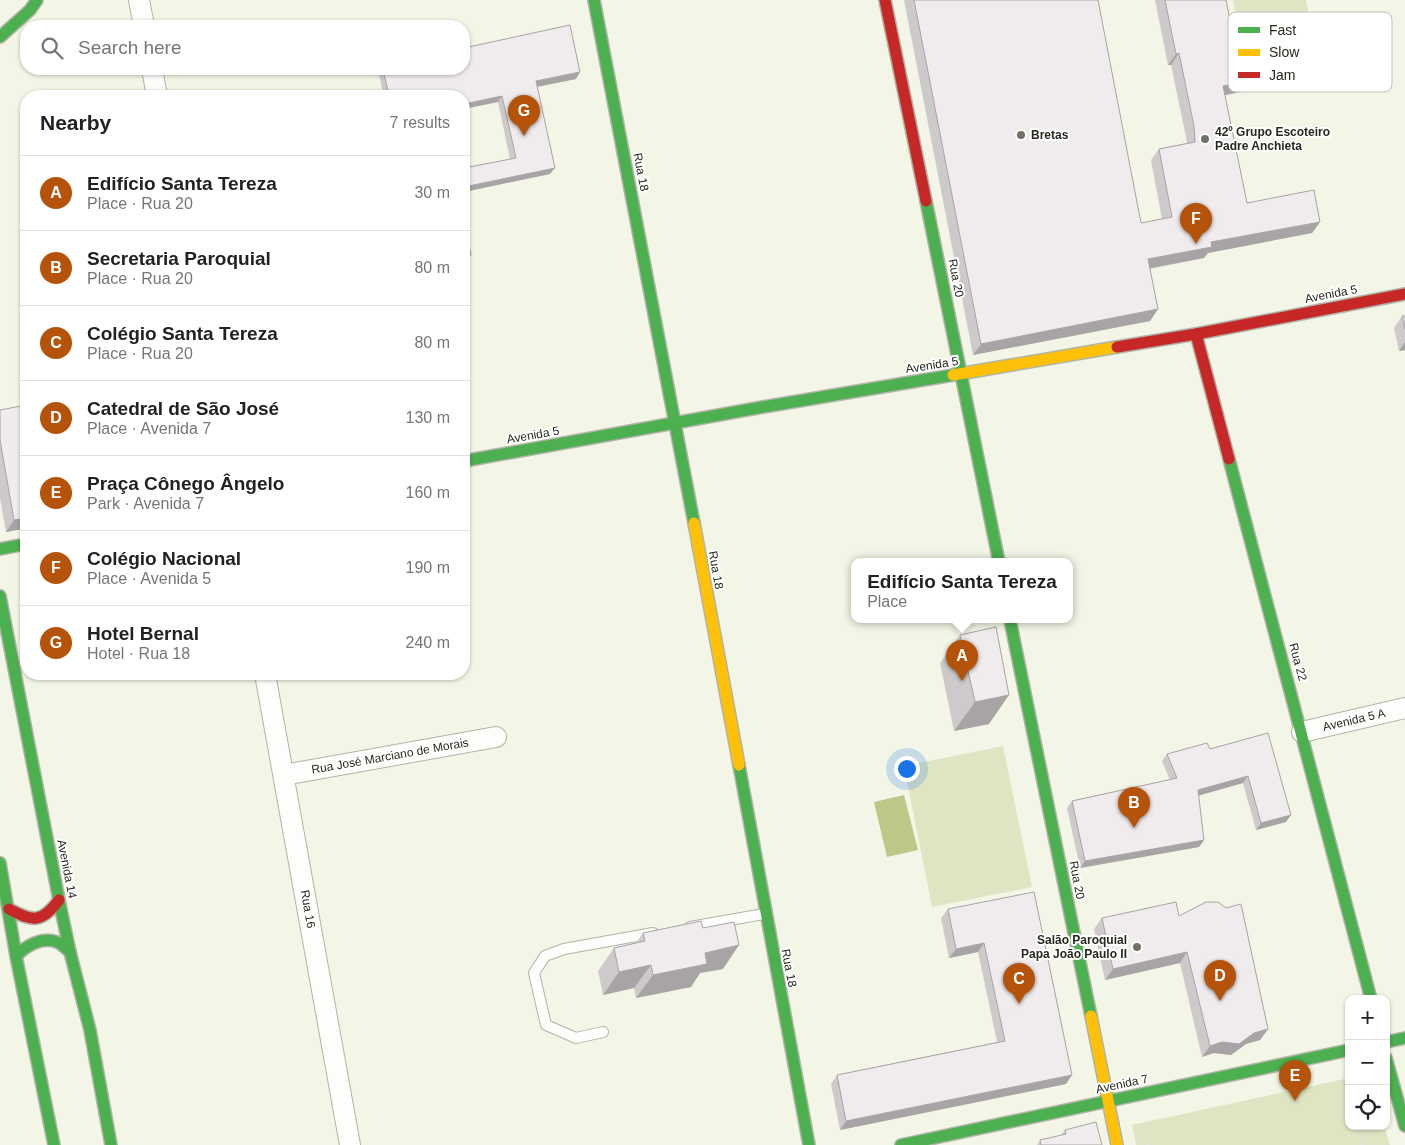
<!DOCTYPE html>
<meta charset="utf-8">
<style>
body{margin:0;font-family:Arial,sans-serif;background:#f6f6f6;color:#222}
.controls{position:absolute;right:15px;bottom:15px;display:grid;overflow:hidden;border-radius:10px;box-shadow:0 1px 4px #0004}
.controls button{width:45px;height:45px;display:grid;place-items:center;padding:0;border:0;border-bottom:1px solid #e0e0e0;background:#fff;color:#222;font:25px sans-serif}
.you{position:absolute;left:906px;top:768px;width:18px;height:18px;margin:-12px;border:4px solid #fff;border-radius:50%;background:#1a73e8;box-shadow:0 0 0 8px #1a73e833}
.badge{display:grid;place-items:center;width:32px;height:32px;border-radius:50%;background:#b45309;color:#fff;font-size:16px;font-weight:700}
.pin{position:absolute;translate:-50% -41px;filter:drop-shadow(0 1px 2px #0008)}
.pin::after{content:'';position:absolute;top:26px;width:18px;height:15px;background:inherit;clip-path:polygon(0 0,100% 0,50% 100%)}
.popup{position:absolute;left:851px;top:558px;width:222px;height:65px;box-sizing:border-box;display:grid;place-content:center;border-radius:10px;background:#fff;filter:drop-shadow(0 1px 4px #0005);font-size:16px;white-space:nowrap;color:#767676}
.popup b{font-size:19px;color:#222}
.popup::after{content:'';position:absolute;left:50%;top:100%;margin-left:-10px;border:10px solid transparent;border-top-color:#fff}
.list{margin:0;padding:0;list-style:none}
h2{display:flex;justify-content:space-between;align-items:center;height:65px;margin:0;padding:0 20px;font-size:21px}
h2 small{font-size:16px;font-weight:400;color:#767676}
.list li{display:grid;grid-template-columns:32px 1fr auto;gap:15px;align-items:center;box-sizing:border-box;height:75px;padding:0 20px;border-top:1px solid #e0e0e0}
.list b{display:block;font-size:19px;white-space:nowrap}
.list p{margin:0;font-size:16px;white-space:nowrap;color:#767676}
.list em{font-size:16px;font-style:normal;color:#767676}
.icon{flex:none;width:28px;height:28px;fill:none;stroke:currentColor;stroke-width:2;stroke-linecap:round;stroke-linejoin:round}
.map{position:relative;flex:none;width:1405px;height:1145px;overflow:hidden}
.search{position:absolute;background:#fff;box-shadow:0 1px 4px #0004;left:20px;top:20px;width:450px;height:55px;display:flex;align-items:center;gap:12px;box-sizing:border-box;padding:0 18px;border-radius:20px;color:#767676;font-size:19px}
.panel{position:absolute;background:#fff;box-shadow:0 1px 4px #0004;left:20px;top:90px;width:450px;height:590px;border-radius:20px}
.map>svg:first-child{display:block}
.green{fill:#dfe5c2}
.water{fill:#bec787}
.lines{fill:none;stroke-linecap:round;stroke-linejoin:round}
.lane-casing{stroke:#b1b3a7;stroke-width:12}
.street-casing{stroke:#b1b3a7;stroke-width:22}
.fast-casing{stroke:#b1b3a7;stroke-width:14}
.slow-casing{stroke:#b1b3a7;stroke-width:14}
.jam-casing{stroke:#b1b3a7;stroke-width:14}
.path{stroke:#e1e2dd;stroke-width:3;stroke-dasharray:2.5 2.5;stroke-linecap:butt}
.lane{stroke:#fdfefb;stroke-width:10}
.street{stroke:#fdfefb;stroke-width:20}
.fast{stroke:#4caf50;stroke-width:11}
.slow{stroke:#ffc107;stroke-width:11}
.jam{stroke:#c62828;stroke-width:11}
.wall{fill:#cecacb}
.shaded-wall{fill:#a8a4a5}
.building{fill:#f0ebec;stroke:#a8a4a5}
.poi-dot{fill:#6e7164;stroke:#fff;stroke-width:2}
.labels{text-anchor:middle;stroke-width:4;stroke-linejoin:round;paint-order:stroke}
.poi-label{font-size:12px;font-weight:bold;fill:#27291e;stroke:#fff;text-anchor:start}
.street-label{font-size:12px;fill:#27291e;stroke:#fff}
.key{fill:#fff;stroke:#bebfbc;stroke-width:1}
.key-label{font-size:14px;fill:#27291e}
</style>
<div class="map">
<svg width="1405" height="1145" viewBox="0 0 1405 1145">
<rect width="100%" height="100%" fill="#f3f6e6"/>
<g class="green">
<polygon points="1233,0 1306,0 1314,37 1244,52"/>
<polygon points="1003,746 1032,887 932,907 904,766"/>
<polygon points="1349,1078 1349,1126 1384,1126 1390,1145 1136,1145 1132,1125"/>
</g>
<polygon class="water" points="904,795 918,850 887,857 874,802"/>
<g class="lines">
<g class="lane-casing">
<g id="lane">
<polyline points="690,927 764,914"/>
<polyline points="603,1032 576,1038 546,1025 534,973 545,956 564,949 653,933"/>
</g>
</g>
<g class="street-casing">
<g id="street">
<polyline points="139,0 144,26"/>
<polyline points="152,69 157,96"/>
<polyline points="265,674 350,1145"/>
<polyline points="1302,732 1405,708"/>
<polyline points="284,775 496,737"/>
</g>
</g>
<g class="fast-casing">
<g id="fast">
<polyline points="594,0 694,523"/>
<polyline points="0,37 30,10 37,0"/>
<polyline points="926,201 999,562"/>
<polyline points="1229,459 1371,999"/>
<polyline points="464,461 763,407 953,375"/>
<polyline points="0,549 26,544"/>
<polyline points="0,596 59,900 70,952 90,1030 111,1145"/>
<polyline points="1010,620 1091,1016"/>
<polyline points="739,765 809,1145"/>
<polyline points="0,863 16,956 54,1145"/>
<path d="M 16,956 C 26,946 42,936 57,942 C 62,944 66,949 70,952"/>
<polyline points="1386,1042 1405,1038"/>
<polyline points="1386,1058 1405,1126"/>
<polyline points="901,1145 1349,1050"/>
</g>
</g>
<g class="slow-casing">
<g id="slow">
<polyline points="953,375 1117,347"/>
<polyline points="694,523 739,765"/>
<polyline points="1091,1016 1117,1145"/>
</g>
</g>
<g class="jam-casing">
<g id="jam">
<polyline points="885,0 926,201"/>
<polyline points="1196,334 1229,459"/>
<polyline points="1117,347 1196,334 1405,294"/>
<path d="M 9,909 C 33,922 42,923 59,900"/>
</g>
</g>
<g class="path">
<polyline points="1141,1136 1149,1145"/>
<polyline points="1362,1145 1366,1126"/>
</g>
<use href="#lane" class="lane"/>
<use href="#street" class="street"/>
<use href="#fast" class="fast"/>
<use href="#slow" class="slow"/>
<use href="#jam" class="jam"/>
</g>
<g class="wall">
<polygon points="904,0 1098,0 1141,223 1162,219 1151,160 1159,149 1187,143 1186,137 1171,65 1168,65 1155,0 1226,0 1239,66 1317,51 1316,48 1324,37 1345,44 1355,73 1348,84 1326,89 1323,76 1225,95 1247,203 1320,222 1312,233 1208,253 1204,258 1150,269 1158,309 1150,321 973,355"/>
<polygon points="380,69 580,72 576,79 537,86 550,174 464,192 464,168 510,159 498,102 464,96 384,96 378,71"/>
<polygon points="1402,316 1405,316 1405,350 1399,351 1394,328"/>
<polygon points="0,410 23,529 6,532 0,498"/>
<polygon points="960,635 989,724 954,731 940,663"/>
<polygon points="1268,733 1286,822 1256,830 1243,783 1198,796 1204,840 1199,847 1080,868 1067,808 1072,801 1170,780 1162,761 1167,754 1210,749"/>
<polygon points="1034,892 1072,1075 1066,1084 840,1130 831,1084 837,1075 997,1042 978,952 949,958 941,918 948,909"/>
<polygon points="1179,916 1268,1029 1260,1040 1246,1044 1231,1055 1214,1053 1202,1057 1180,963 1105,980 1094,929 1102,918"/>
<polygon points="703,928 723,969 700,973 691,987 636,998 634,988 603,995 598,971 614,948 636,943 643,933"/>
<polygon points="1065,1130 1102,1145 1037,1145 1040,1140 1060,1136"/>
</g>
<g class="shaded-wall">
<polygon points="1179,53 1171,65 1168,65 1176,54"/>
<polygon points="1331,64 1323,76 1215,97 1223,86"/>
<polygon points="580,72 576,79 532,88 536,81"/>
<polygon points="1355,73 1348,84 1326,89 1334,77"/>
<polygon points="502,96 498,102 464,109 464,104"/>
<polygon points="555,168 550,174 464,192 464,187"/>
<polygon points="1320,222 1312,233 1208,253 1204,258 1140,270 1148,259 1211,242"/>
<polygon points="471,255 467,262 464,262 464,257"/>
<polygon points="1158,309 1150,321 973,355 981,344"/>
<polygon points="1405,342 1405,350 1399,351"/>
<polygon points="26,518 26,529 23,529 6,532 14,520"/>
<polygon points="1009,695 989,724 954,731 975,702"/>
<polygon points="1248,776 1243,783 1193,797 1198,790"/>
<polygon points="1291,815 1286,822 1256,830 1261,823"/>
<polygon points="1204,840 1199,847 1080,868 1085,861"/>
<polygon points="984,943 978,952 949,958 956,949"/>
<polygon points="739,945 723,969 700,973 691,987 636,998 653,975 705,953"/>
<polygon points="1187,952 1180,963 1105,980 1113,969"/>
<polygon points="651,965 634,988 603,995 619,972"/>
<polygon points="1268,1029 1260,1040 1246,1044 1231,1055 1214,1053 1202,1057 1210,1046"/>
<polygon points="1072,1075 1066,1084 840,1130 846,1121"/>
</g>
<g class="building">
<polygon points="914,0 1098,0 1141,223 1172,217 1159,149 1195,142 1194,126 1179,53 1176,54 1165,0 1226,0 1239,66 1327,49 1324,37 1343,33 1345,44 1350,43 1355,73 1334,77 1331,64 1223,86 1247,203 1314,190 1320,222 1211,242 1212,247 1148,259 1158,309 981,344"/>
<polygon points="570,25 580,72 536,81 555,168 464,187 464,168 516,158 502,96 464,104 464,96 389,96 383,69 464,69 464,48"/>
<polygon points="464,219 471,255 464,257"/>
<polygon points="1402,316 1405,316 1405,329"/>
<polygon points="26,405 26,518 14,520 0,440 0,410"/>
<polygon points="996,627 1009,695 975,702 960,635"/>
<polygon points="1268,733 1291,815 1261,823 1248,776 1198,790 1204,840 1085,861 1072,801 1177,778 1167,754 1207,743 1210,749"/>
<polygon points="1034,892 1072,1075 846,1121 837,1075 1005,1041 984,943 956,949 948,909"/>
<polygon points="1176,902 1179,916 1206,902 1218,902 1226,908 1241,904 1268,1029 1254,1033 1239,1044 1222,1042 1210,1046 1187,952 1113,969 1102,918"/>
<polygon points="701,921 703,928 734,922 739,945 705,953 707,964 653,975 651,965 619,972 614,948 645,941 643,933"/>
<polygon points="1096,1122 1102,1145 1041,1145 1040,1140 1066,1134 1065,1130"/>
</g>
<g class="poi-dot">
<circle cx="1021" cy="135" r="5"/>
<circle cx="1205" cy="139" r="5"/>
<circle cx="1137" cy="947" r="5"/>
</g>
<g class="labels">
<g class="poi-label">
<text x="1215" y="136">42º Grupo Escoteiro<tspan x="1215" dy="14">Padre Anchieta</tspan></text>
<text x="1031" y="139">Bretas</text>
<text x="1127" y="944" text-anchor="end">Salão Paroquial<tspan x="1127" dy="14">Papa João Paulo II</tspan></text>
</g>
<g class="street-label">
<text transform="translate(641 172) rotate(79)" y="4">Rua 18</text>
<text transform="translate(956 278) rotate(79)" y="4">Rua 20</text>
<text transform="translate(1331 294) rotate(-11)" y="4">Avenida 5</text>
<text transform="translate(932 365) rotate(-9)" y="4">Avenida 5</text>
<text transform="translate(533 435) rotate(-10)" y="4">Avenida 5</text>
<text transform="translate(716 570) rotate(80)" y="4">Rua 18</text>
<text transform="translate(1298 662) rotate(75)" y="4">Rua 22</text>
<text transform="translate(1354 720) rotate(-13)" y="4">Avenida 5 A</text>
<text transform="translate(390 756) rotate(-10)" y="4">Rua José Marciano de Morais</text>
<text transform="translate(67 869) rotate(79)" y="4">Avenida 14</text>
<text transform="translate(1077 880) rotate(79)" y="4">Rua 20</text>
<text transform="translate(308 909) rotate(80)" y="4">Rua 16</text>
<text transform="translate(789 968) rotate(79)" y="4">Rua 18</text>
<text transform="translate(1122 1084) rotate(-12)" y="4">Avenida 7</text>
</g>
</g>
<rect x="1228" y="12" width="164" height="80" rx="8" class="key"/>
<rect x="1238" y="27" width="22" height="6" fill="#4caf50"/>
<rect x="1238" y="49" width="22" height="7" fill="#ffc107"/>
<rect x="1238" y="72" width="22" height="6" fill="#c62828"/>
<g class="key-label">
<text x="1269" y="35">Fast</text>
<text x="1269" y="57">Slow</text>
<text x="1269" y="80">Jam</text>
</g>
</svg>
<div class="controls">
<button>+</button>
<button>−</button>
<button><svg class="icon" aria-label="locate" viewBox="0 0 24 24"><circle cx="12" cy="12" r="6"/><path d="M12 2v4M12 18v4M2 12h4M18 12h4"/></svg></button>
</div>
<div class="you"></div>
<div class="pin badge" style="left:962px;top:681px">A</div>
<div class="popup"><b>Edifício Santa Tereza</b>Place</div>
<div class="pin badge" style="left:1134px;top:828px">B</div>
<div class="pin badge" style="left:1019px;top:1004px">C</div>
<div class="pin badge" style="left:1220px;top:1001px">D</div>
<div class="pin badge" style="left:1295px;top:1101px">E</div>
<div class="pin badge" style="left:1196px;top:244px">F</div>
<div class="pin badge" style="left:524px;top:136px">G</div>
<div class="search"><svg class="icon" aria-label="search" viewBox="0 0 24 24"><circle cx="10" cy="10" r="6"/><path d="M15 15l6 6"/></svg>Search here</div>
<section class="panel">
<h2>Nearby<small>7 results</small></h2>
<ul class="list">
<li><span class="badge">A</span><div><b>Edifício Santa Tereza</b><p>Place · Rua 20</p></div><em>30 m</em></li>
<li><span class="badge">B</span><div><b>Secretaria Paroquial</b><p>Place · Rua 20</p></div><em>80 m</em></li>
<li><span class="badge">C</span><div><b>Colégio Santa Tereza</b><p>Place · Rua 20</p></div><em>80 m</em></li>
<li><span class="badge">D</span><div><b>Catedral de São José</b><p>Place · Avenida 7</p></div><em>130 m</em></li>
<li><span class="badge">E</span><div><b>Praça Cônego Ângelo</b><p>Park · Avenida 7</p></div><em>160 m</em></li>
<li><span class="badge">F</span><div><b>Colégio Nacional</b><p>Place · Avenida 5</p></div><em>190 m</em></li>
<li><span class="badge">G</span><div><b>Hotel Bernal</b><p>Hotel · Rua 18</p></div><em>240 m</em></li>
</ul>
</section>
</div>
